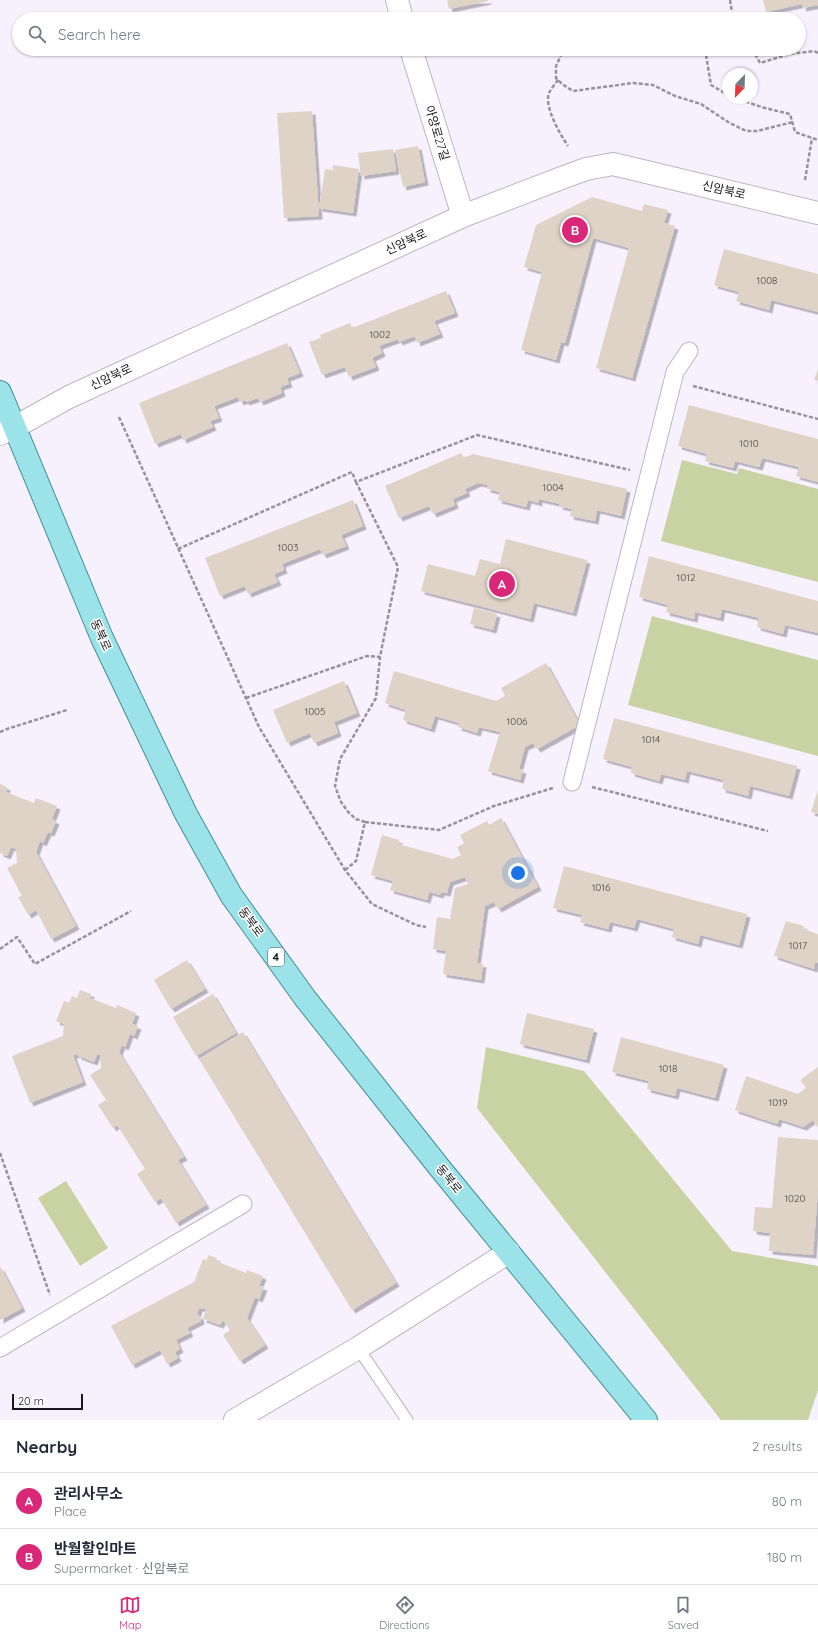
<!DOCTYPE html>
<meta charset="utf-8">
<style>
body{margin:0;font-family:Quicksand,"Noto Sans KR",sans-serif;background:#f2f2f3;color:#1f2937}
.compass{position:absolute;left:722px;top:68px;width:36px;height:36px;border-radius:50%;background:#fff;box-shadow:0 1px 3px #0004;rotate:203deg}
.scale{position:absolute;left:12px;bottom:10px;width:71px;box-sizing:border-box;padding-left:4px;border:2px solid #18161b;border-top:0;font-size:11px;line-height:14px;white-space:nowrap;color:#18161b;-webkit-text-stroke:3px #fff;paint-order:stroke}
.you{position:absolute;left:518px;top:873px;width:14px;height:14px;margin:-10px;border:3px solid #fff;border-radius:50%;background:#1a73e8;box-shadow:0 0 0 6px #1a73e833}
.badge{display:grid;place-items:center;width:26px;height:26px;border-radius:50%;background:#db2777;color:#fff;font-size:13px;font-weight:700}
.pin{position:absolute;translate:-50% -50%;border:2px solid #fff;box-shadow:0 1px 4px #0006}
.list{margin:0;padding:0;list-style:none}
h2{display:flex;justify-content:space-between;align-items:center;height:52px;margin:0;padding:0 16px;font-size:17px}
h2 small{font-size:13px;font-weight:400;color:#747a83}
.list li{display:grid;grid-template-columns:26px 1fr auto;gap:12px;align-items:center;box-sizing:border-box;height:56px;padding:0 16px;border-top:1px solid #e0e1e3}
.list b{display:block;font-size:15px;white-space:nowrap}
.list p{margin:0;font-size:13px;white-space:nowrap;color:#747a83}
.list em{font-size:13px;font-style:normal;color:#747a83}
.icon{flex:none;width:22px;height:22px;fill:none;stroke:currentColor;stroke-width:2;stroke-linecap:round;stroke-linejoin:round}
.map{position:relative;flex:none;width:818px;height:1420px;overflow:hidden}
.search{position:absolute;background:#fff;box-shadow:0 1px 3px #0004;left:12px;right:12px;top:12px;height:44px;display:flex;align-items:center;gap:10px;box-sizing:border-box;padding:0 14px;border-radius:22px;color:#747a83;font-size:15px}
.sheet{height:164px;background:#fff}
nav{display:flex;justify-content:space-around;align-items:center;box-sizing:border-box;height:56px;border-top:1px solid #e0e1e3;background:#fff;font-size:11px;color:#747a83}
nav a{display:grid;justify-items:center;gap:2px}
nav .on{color:#db2777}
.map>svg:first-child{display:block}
.green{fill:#c8d2a2}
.building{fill:#dfd2c6;filter:url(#shadow)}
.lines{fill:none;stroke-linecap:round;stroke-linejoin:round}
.service-casing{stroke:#bcb6c4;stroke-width:13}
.pedestrian-casing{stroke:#bcb6c4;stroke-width:19}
.minor-casing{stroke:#bcb6c4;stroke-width:24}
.tertiary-casing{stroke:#bcb6c4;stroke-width:24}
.primary-casing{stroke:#428e98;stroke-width:24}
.path{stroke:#96919b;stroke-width:2.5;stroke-dasharray:4 2;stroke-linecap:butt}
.service{stroke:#fff;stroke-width:11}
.pedestrian{stroke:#fff;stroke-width:17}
.minor{stroke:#fff;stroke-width:22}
.tertiary{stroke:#fff;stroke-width:22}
.primary{stroke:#9be2e9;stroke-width:22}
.labels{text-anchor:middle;stroke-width:3;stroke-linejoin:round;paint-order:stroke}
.number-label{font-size:10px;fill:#4a4546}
.shield{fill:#fff;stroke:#5d5c5f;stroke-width:1}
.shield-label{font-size:11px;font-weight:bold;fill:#18161b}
.street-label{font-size:12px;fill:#18161b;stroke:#fff}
</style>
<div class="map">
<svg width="818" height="1420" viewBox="0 0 818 1420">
<defs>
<filter id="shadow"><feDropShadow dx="3.5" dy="3.5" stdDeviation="0" flood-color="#0004"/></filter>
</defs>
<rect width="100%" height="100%" fill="#f7f1fe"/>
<g class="green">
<polygon points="682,460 737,474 739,468 818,489 818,582 661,541"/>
<polygon points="652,616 818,660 818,756 628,705"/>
<polygon points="486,1047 584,1071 732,1251 818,1266 818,1390 808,1420 721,1420 477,1108"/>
<polygon points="66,1181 108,1248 80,1266 38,1198"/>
</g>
<g class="building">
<polygon points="447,0 488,0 488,1 449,9"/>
<polygon points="763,0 818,0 818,5 803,8 802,4 766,12"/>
<polygon points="312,111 319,216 284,218 277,113"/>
<polygon points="418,146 425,182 403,187 395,150"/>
<polygon points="393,149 396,171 361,176 358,153"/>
<polygon points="333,165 359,169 353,213 319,208 325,169 333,170"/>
<polygon points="592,197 642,211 644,204 668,210 664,223 675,226 632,378 596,368 629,248 593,238 565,343 561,342 556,360 521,350 542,272 524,267 536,225"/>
<polygon points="724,249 818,274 818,312 771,300 769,310 736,301 739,292 714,285"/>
<polygon points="446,291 455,313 434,321 440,334 417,343 415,336 399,342 398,339 379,346 382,353 372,358 376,367 349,377 345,367 322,375 309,342 321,338 320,335 350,323 352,328"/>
<polygon points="287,343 300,373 287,378 289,384 280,387 282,393 260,402 258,398 246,402 245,400 240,402 238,397 214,406 219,418 210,421 213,427 183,440 181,434 155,444 139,403"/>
<polygon points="818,369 818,381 814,380"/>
<polygon points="689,405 818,439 818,482 796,476 799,467 762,458 759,467 735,461 733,468 705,461 707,454 678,446"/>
<polygon points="461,453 463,458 473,454 627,489 621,516 597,510 595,521 570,516 572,509 559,506 560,504 539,499 539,503 528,500 526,507 498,500 500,492 487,489 488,485 478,483 465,489 467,493 453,499 455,505 433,514 429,506 399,518 385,486"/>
<polygon points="353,500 363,526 341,535 346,546 323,555 320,549 282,564 284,570 274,574 278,582 248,594 245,586 220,596 205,558"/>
<polygon points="506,539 587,560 573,613 534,603 530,619 421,591 428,564 475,576 480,559 500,564"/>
<polygon points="649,556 818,601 818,633 785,625 783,634 757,627 759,618 722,609 720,618 695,612 694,619 666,612 668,605 639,597"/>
<polygon points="474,608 497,614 493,630 470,624"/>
<polygon points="546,663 580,725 537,749 533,743 525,747 519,769 523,770 520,780 488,771 500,732 479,727 477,733 458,727 459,723 435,716 431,729 403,720 406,710 385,703 394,671 496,701 505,696 501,688"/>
<polygon points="344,681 357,713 334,722 338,733 314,743 310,733 287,743 273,710"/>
<polygon points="614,718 797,766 789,796 750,786 748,796 722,789 724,780 687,771 685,780 661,774 659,781 631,773 632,767 603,759"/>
<polygon points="0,784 7,787 6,792 34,803 36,798 57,806 52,819 56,821 51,833 48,832 43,843 40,841 36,852 76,926 51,939 36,910 28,915 18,897 22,896 7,868 17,863 16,849 11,847 7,856 0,853"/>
<polygon points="818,790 818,814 811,812"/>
<polygon points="501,818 538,887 498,909 494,902 485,906 477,963 483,964 481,980 443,974 446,951 433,949 437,917 450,919 455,888 468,884 465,877 450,882 447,893 441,892 440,895 429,892 427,900 390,890 393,881 371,875 382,835 399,840 398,844 453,859 461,855 457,847 464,843 460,835 487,821 489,825"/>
<polygon points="564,866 747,914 739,945 700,935 698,944 672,937 674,929 637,919 634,928 610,922 608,929 580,922 582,915 553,908"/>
<polygon points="786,921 804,926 803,929 818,934 818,963 815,963 814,969 774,956"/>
<polygon points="187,960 205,989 171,1009 154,980"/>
<polygon points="80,990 91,994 90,998 116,1008 117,1005 136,1013 132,1024 138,1026 134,1036 130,1034 125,1047 122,1045 119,1052 184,1157 178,1160 206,1205 176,1223 161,1198 155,1202 137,1174 145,1169 117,1125 113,1128 98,1105 106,1100 90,1075 101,1068 100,1055 97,1054 94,1062 78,1056 77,1054 73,1055 83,1082 30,1103 12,1056 63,1036 64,1024 56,1021 64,1001 69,1003 72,996 77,998"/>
<polygon points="213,994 236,1033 196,1056 173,1017"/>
<polygon points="527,1013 594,1029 586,1060 520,1044"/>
<polygon points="243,1032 396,1283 352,1310 199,1059"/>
<polygon points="621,1037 724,1065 715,1098 677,1088 675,1096 647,1089 649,1081 612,1072"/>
<polygon points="818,1067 818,1128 813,1120 803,1127 779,1119 777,1124 735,1110 746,1076 798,1094 806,1088 800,1080"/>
<polygon points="778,1137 818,1140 818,1190 813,1255 769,1251 770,1233 753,1231 755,1207 772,1208"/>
<polygon points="208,1255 217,1258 216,1261 246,1273 247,1270 263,1276 259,1286 264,1287 259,1299 255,1297 247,1318 265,1345 240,1361 223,1335 230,1330 223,1320 220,1325 203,1319 206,1309 199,1308 197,1315 200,1316 201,1321 187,1328 190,1333 176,1340 180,1349 175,1352 178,1358 167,1364 160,1350 132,1365 111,1326 194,1282 203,1259 207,1260"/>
<polygon points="0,1266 22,1308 0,1320"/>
</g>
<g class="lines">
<g class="service-casing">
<polyline id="service" points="358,1348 407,1420"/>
</g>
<g class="pedestrian-casing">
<g id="pedestrian">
<polyline points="572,782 675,372 689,351"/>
<polyline points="0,1348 243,1204"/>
</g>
</g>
<g class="minor-casing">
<g id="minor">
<polyline points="397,0 402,19"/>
<polyline points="411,49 463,216"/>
<polyline points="0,434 15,427"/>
<polyline points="235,1420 358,1348 509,1252"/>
</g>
</g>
<g class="tertiary-casing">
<polyline id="tertiary" points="15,427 69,397 463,216 559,179 586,169 613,164 818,213"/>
</g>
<g class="primary-casing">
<polyline id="primary" points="0,392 102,638 186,814 231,895 305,998 439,1167 646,1420"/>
</g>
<g class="path">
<polyline points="730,0 733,19"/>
<polyline points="566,49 563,51 556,66 556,78 562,84 573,91 633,83 653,85 675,96 701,104 728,122 746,131 757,131 793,122"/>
<polyline points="705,49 711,85 728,95"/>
<polyline points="752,49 760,63 790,54 814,51 818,53"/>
<path d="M 558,80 C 555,84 551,89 549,93 C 544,107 560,134 568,146"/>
<polyline points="734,98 765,108 790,114 795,132 818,140"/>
<polyline points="805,180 812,138"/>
<polyline points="693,386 818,419"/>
<polyline points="119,417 259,727 345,870 372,904 416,925 426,927"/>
<polyline points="178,549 352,472 356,482 477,435 630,470"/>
<polyline points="246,698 367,656 380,657"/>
<polyline points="0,732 7,729 67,710"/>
<polyline points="592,787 768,831"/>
<polyline points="365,822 439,830 494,806 553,788"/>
<polyline points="345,870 356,861 365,822 356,819 349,813 341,802 335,786 340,759 376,698 380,657 398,567 356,482"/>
<polyline points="0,949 17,937 35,964 131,911"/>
<polyline points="0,1153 50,1295"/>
</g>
<use href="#service" class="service"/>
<use href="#pedestrian" class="pedestrian"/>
<use href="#minor" class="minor"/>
<use href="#tertiary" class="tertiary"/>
<use href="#primary" class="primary"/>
</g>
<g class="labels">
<g class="number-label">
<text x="767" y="284">1008</text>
<text x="380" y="338">1002</text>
<text x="749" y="447">1010</text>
<text x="553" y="491">1004</text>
<text x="288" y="551">1003</text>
<text x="686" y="581">1012</text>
<text x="315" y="715">1005</text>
<text x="517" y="725">1006</text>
<text x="651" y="743">1014</text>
<text x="601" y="891">1016</text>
<text x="798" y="949">1017</text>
<text x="668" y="1072">1018</text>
<text x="778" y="1106">1019</text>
<text x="795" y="1202">1020</text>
</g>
<rect class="shield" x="268" y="948" width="16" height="18" rx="3"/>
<g class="shield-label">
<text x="276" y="961">4</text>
</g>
<g class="street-label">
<text transform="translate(437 133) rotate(73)" y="4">아양로27길</text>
<text transform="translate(724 190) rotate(13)" y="4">신암북로</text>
<text transform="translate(406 242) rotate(-25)" y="4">신암북로</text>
<text transform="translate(111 377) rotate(-25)" y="4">신암북로</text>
<text transform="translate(101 635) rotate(66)" y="4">동북로</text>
<text transform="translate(251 922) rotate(54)" y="4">동북로</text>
<text transform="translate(449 1179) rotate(51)" y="4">동북로</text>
</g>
</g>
</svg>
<svg class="compass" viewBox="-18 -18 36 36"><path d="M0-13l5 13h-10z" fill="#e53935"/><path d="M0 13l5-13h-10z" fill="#747a83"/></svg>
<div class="scale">20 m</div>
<div class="you"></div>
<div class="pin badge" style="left:502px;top:584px">A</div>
<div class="pin badge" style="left:575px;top:230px">B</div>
<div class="search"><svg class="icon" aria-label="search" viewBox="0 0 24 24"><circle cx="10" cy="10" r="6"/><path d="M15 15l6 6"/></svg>Search here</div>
</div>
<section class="sheet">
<h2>Nearby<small>2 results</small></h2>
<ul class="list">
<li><span class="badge">A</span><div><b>관리사무소</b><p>Place</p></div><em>80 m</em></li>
<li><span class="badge">B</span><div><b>반월할인마트</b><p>Supermarket · 신암북로</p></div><em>180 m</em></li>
</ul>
</section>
<nav>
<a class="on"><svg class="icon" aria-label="map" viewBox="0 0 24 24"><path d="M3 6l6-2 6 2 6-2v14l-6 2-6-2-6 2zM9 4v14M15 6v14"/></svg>Map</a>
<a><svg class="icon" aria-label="directions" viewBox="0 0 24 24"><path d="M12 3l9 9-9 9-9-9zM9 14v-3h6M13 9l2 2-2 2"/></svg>Directions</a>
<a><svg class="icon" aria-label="saved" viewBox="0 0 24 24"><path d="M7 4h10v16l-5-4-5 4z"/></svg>Saved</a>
</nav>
